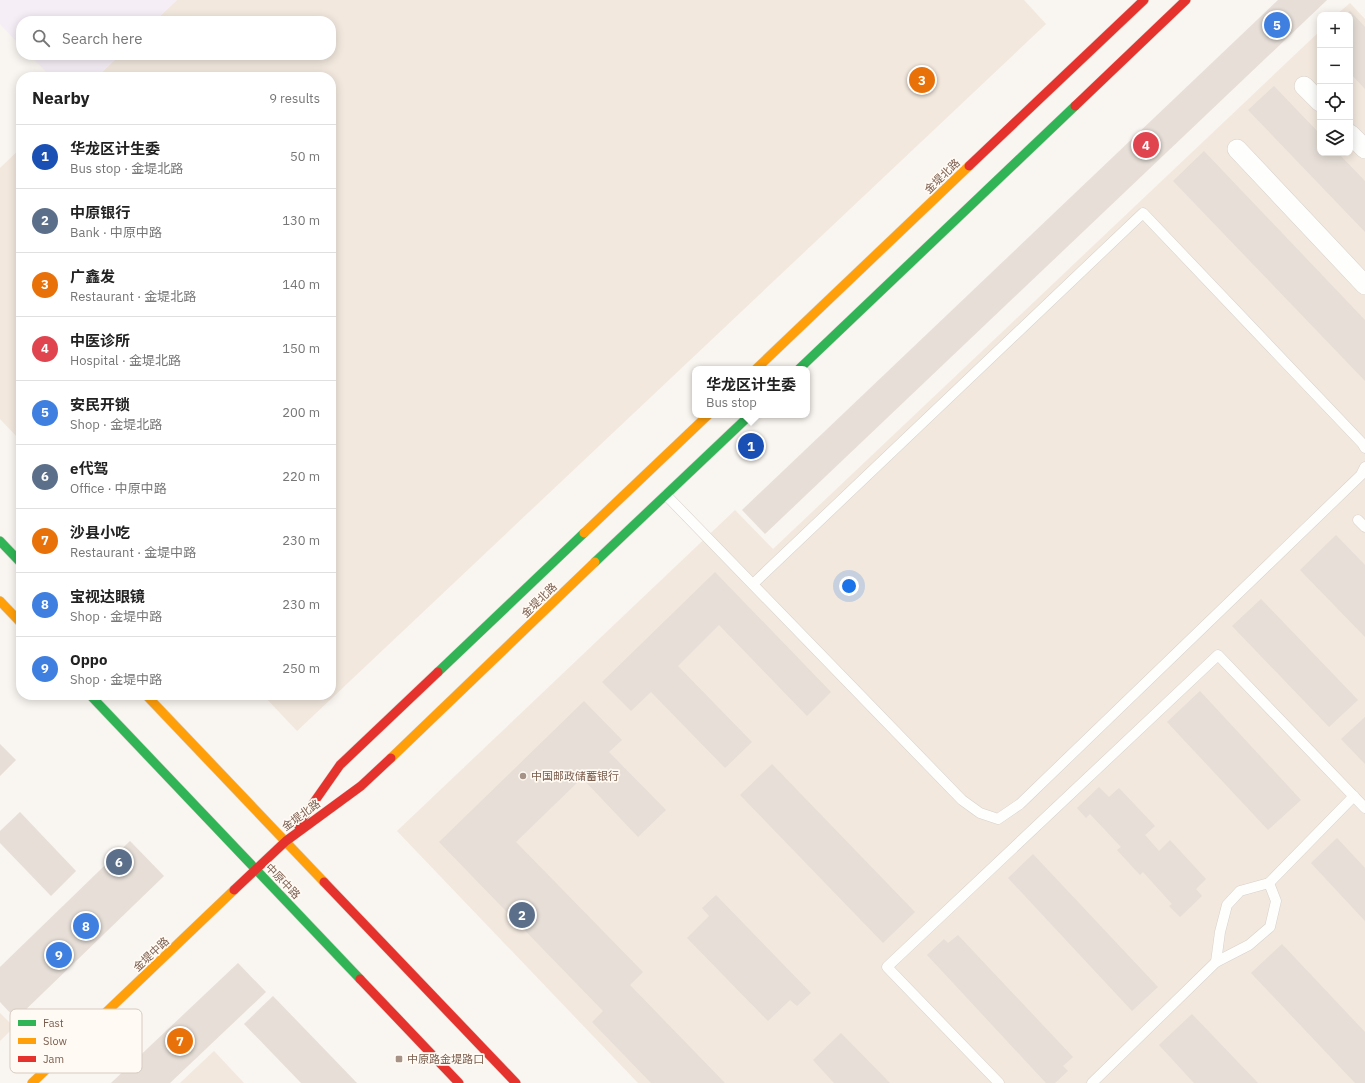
<!DOCTYPE html>
<meta charset="utf-8">
<style>
body{margin:0;font-family:"IBM Plex Sans","Noto Sans SC",sans-serif;background:#f6f6f6;color:#222}
.controls{position:absolute;right:12px;top:12px;display:grid;overflow:hidden;border-radius:8px;box-shadow:0 2px 10px #0003}
.controls button{width:36px;height:36px;display:grid;place-items:center;padding:0;border:0;border-bottom:1px solid #e0e0e0;background:#fff;color:#222;font:20px sans-serif}
.you{position:absolute;left:849px;top:586px;width:14px;height:14px;margin:-10px;border:3px solid #fff;border-radius:50%;background:#1a73e8;box-shadow:0 0 0 6px #1a73e833}
.badge{display:grid;place-items:center;width:26px;height:26px;border-radius:50%;background:#0f766e;color:#fff;font-size:13px;font-weight:700}
.pin{position:absolute;translate:-50% -50%;border:2px solid #fff;box-shadow:0 1px 4px #0006}
.popup{position:absolute;left:692px;top:366px;width:118px;height:52px;box-sizing:border-box;display:grid;place-content:center;border-radius:8px;background:#fff;filter:drop-shadow(0 1px 3px #0005);font-size:13px;white-space:nowrap;color:#767676}
.popup b{font-size:15px;color:#222}
.popup::after{content:'';position:absolute;left:50%;top:100%;margin-left:-8px;border:8px solid transparent;border-top-color:#fff}
.list{margin:0;padding:0;list-style:none}
h2{display:flex;justify-content:space-between;align-items:center;height:52px;margin:0;padding:0 16px;font-size:17px}
h2 small{font-size:13px;font-weight:400;color:#767676}
.list li{display:grid;grid-template-columns:26px 1fr auto;gap:12px;align-items:center;box-sizing:border-box;height:64px;padding:0 16px;border-top:1px solid #e0e0e0}
.list b{display:block;font-size:15px;white-space:nowrap}
.list p{margin:0;font-size:13px;white-space:nowrap;color:#767676}
.list em{font-size:13px;font-style:normal;color:#767676}
.icon{flex:none;width:22px;height:22px;fill:none;stroke:currentColor;stroke-width:2;stroke-linecap:round;stroke-linejoin:round}
.map{position:relative;flex:none;width:1365px;height:1083px;overflow:hidden}
.search{position:absolute;background:#fff;box-shadow:0 2px 10px #0003;left:16px;top:16px;width:320px;height:44px;display:flex;align-items:center;gap:10px;box-sizing:border-box;padding:0 14px;border-radius:16px;color:#767676;font-size:15px}
.panel{position:absolute;background:#fff;box-shadow:0 2px 10px #0003;left:16px;top:72px;width:320px;height:628px;border-radius:16px}
.map>svg:first-child{display:block}
.residential{fill:#f2e8de}
.education{fill:#f6eef6}
.building{fill:#e6ded7}
.lines{fill:none;stroke-linecap:round;stroke-linejoin:round}
.lane-casing{stroke:#d7d1cb;stroke-width:11}
.street-casing{stroke:#d7d1cb;stroke-width:20}
.fast-casing{stroke:#d9d2cb;stroke-width:10}
.slow-casing{stroke:#d9d2cb;stroke-width:10}
.jam-casing{stroke:#d9d2cb;stroke-width:10}
.lane{stroke:#fefefd;stroke-width:10}
.street{stroke:#fefefd;stroke-width:19}
.fast{stroke:#30b455;stroke-width:9}
.slow{stroke:#ff9f0a;stroke-width:9}
.jam{stroke:#e5322d;stroke-width:9}
.poi-dot{fill:#a69286;stroke:#fffaf3;stroke-width:1.5}
.labels{text-anchor:middle;stroke-width:3.5;stroke-linejoin:round;paint-order:stroke}
.street-label{font-size:11px;fill:#7a5c4d;stroke:#fffaf3}
.poi-label{font-size:11px;fill:#7a5c4d;stroke:#fffaf3;text-anchor:start}
.key{fill:#fffaf3;stroke:#d7cbc1;stroke-width:1}
.key-label{font-size:11px;fill:#7a5c4d}
</style>
<div class="map">
<svg width="1365" height="1083" viewBox="0 0 1365 1083">
<rect width="100%" height="100%" fill="#f9f5f0"/>
<g class="residential">
<polygon points="177,0 1024,0 1046,24 297,731 263,695 331,695 331,77 97,77 120,55 331,55 331,21 155,21"/>
<polygon points="1350,3 1365,19 1365,1083 638,1083 397,831 735,510 773,549 1320,31 1320,153 1350,153 1350,15 1336,15"/>
<polygon points="21,148 21,441 0,419 0,168"/>
<polygon points="0,1013 14,1027 0,1041"/>
<polygon points="214,1051 244,1083 180,1083"/>
</g>
<g class="education">
<polygon points="0,0 177,0 155,21 21,21 21,46 0,24"/>
<polygon points="30,55 120,55 97,77 51,77"/>
</g>
<g class="building">
<polygon points="1278,0 1327,0 765,534 742,510"/>
<polygon points="1350,11 1365,27 1365,89 1350,73 1350,15 1345,15"/>
<polygon points="1274,86 1320,134 1320,153 1338,153 1365,181 1365,232 1248,110"/>
<polygon points="1204,151 1365,320 1365,381 1173,181"/>
<polygon points="1336,535 1365,565 1365,637 1300,570"/>
<polygon points="715,572 831,692 807,716 719,625 678,666 752,742 725,768 651,692 631,711 602,682"/>
<polygon points="1261,599 1358,700 1329,727 1232,626"/>
<polygon points="1200,691 1301,800 1268,830 1167,722"/>
<polygon points="584,701 622,740 609,752 666,810 638,837 582,778 516,842 643,972 630,985 725,1083 651,1083 592,1022 603,1011 439,842"/>
<polygon points="1365,717 1365,764 1341,739"/>
<polygon points="0,744 16,760 0,776"/>
<polygon points="772,764 915,912 883,943 740,795"/>
<polygon points="1099,787 1109,797 1119,788 1155,826 1145,835 1159,851 1170,840 1206,879 1196,889 1202,896 1180,917 1169,906 1172,904 1143,872 1140,875 1117,850 1121,847 1090,814 1086,818 1077,808"/>
<polygon points="20,812 76,871 51,896 0,843 0,831"/>
<polygon points="1337,838 1365,868 1365,921 1311,863"/>
<polygon points="130,841 164,876 16,1019 0,1002 0,967"/>
<polygon points="1033,854 1158,987 1132,1011 1008,878"/>
<polygon points="716,895 811,993 797,1006 790,1000 768,1021 687,938 709,916 702,908"/>
<polygon points="958,935 1073,1057 1063,1066 1068,1071 1055,1083 1046,1083 927,955 944,939 948,943"/>
<polygon points="1282,944 1365,1032 1365,1083 1355,1083 1251,973"/>
<polygon points="238,963 266,992 170,1083 111,1083"/>
<polygon points="273,996 357,1083 301,1083 244,1024"/>
<polygon points="1192,1014 1258,1083 1194,1083 1159,1045"/>
<polygon points="841,1033 890,1083 834,1083 813,1060"/>
</g>
<g class="lines">
<g class="lane-casing">
<g id="lane">
<polyline points="666,495 962,800 980,813 998,819 1020,804 1361,475 1365,467"/>
<polyline points="1358,520 1365,527"/>
<polyline points="753,584 1143,213 1362,443 1365,448"/>
<polyline points="1216,962 1220,932 1227,905 1240,891 1269,883"/>
<polyline points="999,1083 887,967 1218,655 1365,808"/>
<polyline points="1092,1083 1216,962 1249,945 1270,927 1276,901 1269,883 1354,796"/>
</g>
</g>
<g class="street-casing">
<g id="street">
<polyline points="1304,86 1320,102"/>
<polyline points="1350,134 1365,149"/>
<polyline points="1237,149 1365,285"/>
</g>
</g>
<g class="fast-casing">
<g id="fast">
<polyline points="799,369 1075,106"/>
<polyline points="0,541 21,563"/>
<polyline points="595,562 750,415"/>
<polyline points="438,672 584,533"/>
<polyline points="90,695 360,979"/>
</g>
</g>
<g class="slow-casing">
<g id="slow">
<polyline points="756,369 969,166"/>
<polyline points="584,533 708,415"/>
<polyline points="0,601 21,623"/>
<polyline points="146,695 324,882"/>
<polyline points="391,758 595,562"/>
<polyline points="32,1083 234,890"/>
</g>
</g>
<g class="jam-casing">
<g id="jam">
<polyline points="1075,106 1186,0"/>
<polyline points="969,166 1144,0"/>
<polyline points="298,825 340,765 438,672"/>
<polyline points="324,882 516,1083"/>
<polyline points="234,890 286,841 361,786 391,758"/>
<polyline points="360,979 459,1083"/>
</g>
</g>
<use href="#lane" class="lane"/>
<use href="#street" class="street"/>
<use href="#fast" class="fast"/>
<use href="#slow" class="slow"/>
<use href="#jam" class="jam"/>
</g>
<g class="poi-dot">
<circle cx="523" cy="776" r="4"/>
<rect x="395" y="1055" width="8" height="8" rx="2"/>
</g>
<g class="labels">
<g class="street-label">
<text transform="translate(942 176) rotate(-44)" y="4">金堤北路</text>
<text transform="translate(539 600) rotate(-44)" y="4">金堤北路</text>
<text transform="translate(301 815) rotate(-36)" y="4">金堤北路</text>
<text transform="translate(283 881) rotate(46)" y="4">中原中路</text>
<text transform="translate(151 954) rotate(-43)" y="4">金堤中路</text>
</g>
<g class="poi-label">
<text x="531" y="780">中国邮政储蓄银行</text>
<text x="407" y="1063">中原路金堤路口</text>
</g>
</g>
<rect x="10" y="1009" width="132" height="64" rx="6" class="key"/>
<rect x="18" y="1020" width="18" height="6" fill="#30b455"/>
<rect x="18" y="1038" width="18" height="6" fill="#ff9f0a"/>
<rect x="18" y="1056" width="18" height="6" fill="#e5322d"/>
<g class="key-label">
<text x="43" y="1027">Fast</text>
<text x="43" y="1045">Slow</text>
<text x="43" y="1063">Jam</text>
</g>
</svg>
<div class="controls">
<button>+</button>
<button>−</button>
<button><svg class="icon" aria-label="locate" viewBox="0 0 24 24"><circle cx="12" cy="12" r="6"/><path d="M12 2v4M12 18v4M2 12h4M18 12h4"/></svg></button>
<button><svg class="icon" aria-label="layers" viewBox="0 0 24 24"><path d="M12 4l9 5-9 5-9-5zM3 14l9 5 9-5"/></svg></button>
</div>
<div class="you"></div>
<div class="pin badge" style="left:751px;top:446px;background:#1a4fb4">1</div>
<div class="popup"><b>华龙区计生委</b>Bus stop</div>
<div class="pin badge" style="left:522px;top:915px;background:#5c6f8a">2</div>
<div class="pin badge" style="left:922px;top:80px;background:#e8710a">3</div>
<div class="pin badge" style="left:1146px;top:145px;background:#e0444e">4</div>
<div class="pin badge" style="left:1277px;top:25px;background:#3f7fe0">5</div>
<div class="pin badge" style="left:119px;top:862px;background:#5c6f8a">6</div>
<div class="pin badge" style="left:180px;top:1041px;background:#e8710a">7</div>
<div class="pin badge" style="left:86px;top:926px;background:#3f7fe0">8</div>
<div class="pin badge" style="left:59px;top:955px;background:#3f7fe0">9</div>
<div class="search"><svg class="icon" aria-label="search" viewBox="0 0 24 24"><circle cx="10" cy="10" r="6"/><path d="M15 15l6 6"/></svg>Search here</div>
<section class="panel">
<h2>Nearby<small>9 results</small></h2>
<ul class="list">
<li><span class="badge" style="background:#1a4fb4">1</span><div><b>华龙区计生委</b><p>Bus stop · 金堤北路</p></div><em>50 m</em></li>
<li><span class="badge" style="background:#5c6f8a">2</span><div><b>中原银行</b><p>Bank · 中原中路</p></div><em>130 m</em></li>
<li><span class="badge" style="background:#e8710a">3</span><div><b>广鑫发</b><p>Restaurant · 金堤北路</p></div><em>140 m</em></li>
<li><span class="badge" style="background:#e0444e">4</span><div><b>中医诊所</b><p>Hospital · 金堤北路</p></div><em>150 m</em></li>
<li><span class="badge" style="background:#3f7fe0">5</span><div><b>安民开锁</b><p>Shop · 金堤北路</p></div><em>200 m</em></li>
<li><span class="badge" style="background:#5c6f8a">6</span><div><b>e代驾</b><p>Office · 中原中路</p></div><em>220 m</em></li>
<li><span class="badge" style="background:#e8710a">7</span><div><b>沙县小吃</b><p>Restaurant · 金堤中路</p></div><em>230 m</em></li>
<li><span class="badge" style="background:#3f7fe0">8</span><div><b>宝视达眼镜</b><p>Shop · 金堤中路</p></div><em>230 m</em></li>
<li><span class="badge" style="background:#3f7fe0">9</span><div><b>Oppo</b><p>Shop · 金堤中路</p></div><em>250 m</em></li>
</ul>
</section>
</div>
